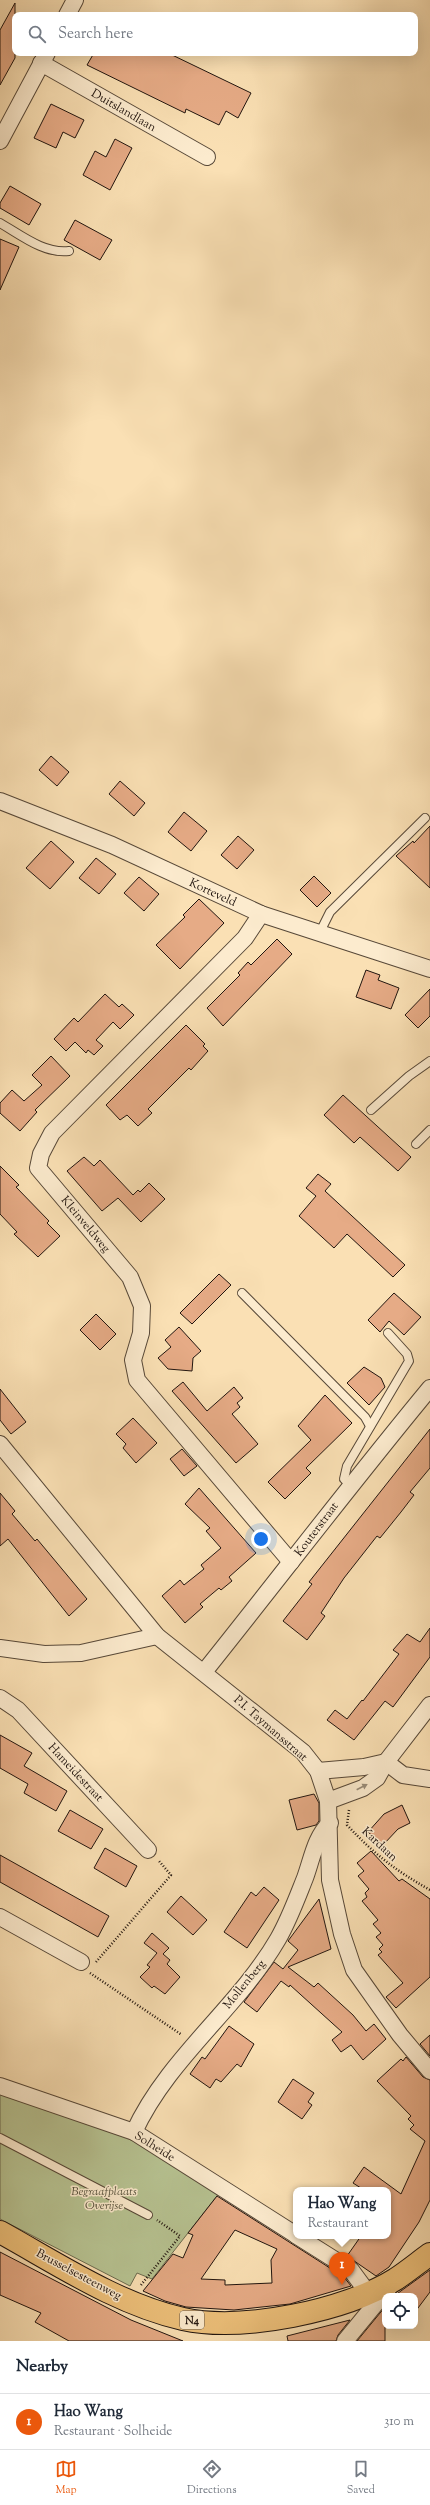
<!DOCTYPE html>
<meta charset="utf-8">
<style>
body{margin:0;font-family:"Sorts Mill Goudy",serif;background:#f2f2f3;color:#1f2937}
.controls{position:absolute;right:12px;bottom:12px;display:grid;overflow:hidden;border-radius:8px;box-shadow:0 4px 16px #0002}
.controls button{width:36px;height:36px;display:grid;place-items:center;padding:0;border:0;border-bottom:1px solid #e0e1e3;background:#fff;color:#1f2937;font:20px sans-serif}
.you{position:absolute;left:261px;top:1539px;width:14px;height:14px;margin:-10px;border:3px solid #fff;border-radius:50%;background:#1a73e8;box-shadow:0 0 0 6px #1a73e833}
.badge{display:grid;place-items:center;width:26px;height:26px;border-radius:50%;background:#ea580c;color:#fff;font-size:13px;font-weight:700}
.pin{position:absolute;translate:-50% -33px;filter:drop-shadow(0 1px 2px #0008)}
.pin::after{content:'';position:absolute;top:21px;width:14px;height:12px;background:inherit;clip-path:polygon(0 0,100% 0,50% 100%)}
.popup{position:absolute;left:293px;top:2187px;width:98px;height:52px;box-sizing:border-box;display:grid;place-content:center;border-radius:8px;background:#fff;filter:drop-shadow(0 1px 3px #0005);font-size:13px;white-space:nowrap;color:#747a83}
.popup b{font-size:15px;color:#1f2937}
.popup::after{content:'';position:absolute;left:50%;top:100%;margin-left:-8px;border:8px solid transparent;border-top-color:#fff}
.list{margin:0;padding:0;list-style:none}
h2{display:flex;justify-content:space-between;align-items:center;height:52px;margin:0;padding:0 16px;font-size:17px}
h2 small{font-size:13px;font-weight:400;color:#747a83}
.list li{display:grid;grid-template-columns:26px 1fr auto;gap:12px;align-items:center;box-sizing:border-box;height:56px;padding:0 16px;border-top:1px solid #e0e1e3}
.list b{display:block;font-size:15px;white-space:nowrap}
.list p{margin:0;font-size:13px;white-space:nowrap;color:#747a83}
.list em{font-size:13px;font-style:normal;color:#747a83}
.icon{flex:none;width:22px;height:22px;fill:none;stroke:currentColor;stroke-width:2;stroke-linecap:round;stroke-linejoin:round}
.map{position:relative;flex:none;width:430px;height:2341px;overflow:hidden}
.search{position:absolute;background:#fff;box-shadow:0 4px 16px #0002;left:12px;right:12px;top:12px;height:44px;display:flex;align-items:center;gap:10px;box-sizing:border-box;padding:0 14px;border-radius:8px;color:#747a83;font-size:15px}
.sheet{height:108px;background:#fff}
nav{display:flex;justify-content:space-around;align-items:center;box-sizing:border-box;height:56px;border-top:1px solid #e0e1e3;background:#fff;font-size:11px;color:#747a83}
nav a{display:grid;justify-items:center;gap:2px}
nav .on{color:#ea580c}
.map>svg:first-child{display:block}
.green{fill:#b7c392;stroke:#6c6c50}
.building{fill:#e6ab86;stroke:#21150f;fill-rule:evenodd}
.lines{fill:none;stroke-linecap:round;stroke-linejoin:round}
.lane-casing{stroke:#574838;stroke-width:10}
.street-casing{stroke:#574838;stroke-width:18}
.primary-casing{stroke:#21150f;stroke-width:24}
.path{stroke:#21150f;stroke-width:2.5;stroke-dasharray:1 2;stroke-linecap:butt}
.lane{stroke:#fcebce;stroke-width:8}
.street{stroke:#fcebce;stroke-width:16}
.primary{stroke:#edc07a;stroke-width:22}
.oneway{fill:#998b78}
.labels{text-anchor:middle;stroke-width:3;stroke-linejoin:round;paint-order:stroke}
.shield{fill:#fcebce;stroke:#635548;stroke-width:1}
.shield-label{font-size:11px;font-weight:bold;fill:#21150f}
.street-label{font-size:12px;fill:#21150f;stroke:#fcebce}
.park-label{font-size:12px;font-style:italic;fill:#56523d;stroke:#fcebce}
</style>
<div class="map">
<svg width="430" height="2341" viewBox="0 0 430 2341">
<rect width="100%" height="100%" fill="#fae0b4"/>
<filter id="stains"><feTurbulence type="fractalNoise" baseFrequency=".005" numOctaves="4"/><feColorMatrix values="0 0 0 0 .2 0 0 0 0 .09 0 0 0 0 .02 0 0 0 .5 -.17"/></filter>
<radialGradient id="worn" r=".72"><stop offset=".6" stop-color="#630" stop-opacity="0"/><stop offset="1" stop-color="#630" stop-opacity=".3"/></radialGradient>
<polygon class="green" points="0,2093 133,2137 220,2192 152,2279 137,2273 130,2286 0,2219"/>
<g class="building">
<polygon points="15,3 15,58 0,85 0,30"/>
<polygon points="94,53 168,53 251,93 238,118 226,111 219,125 186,109 185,113 87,65"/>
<polygon points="51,104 84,120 75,138 63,132 56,148 34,138"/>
<polygon points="115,139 132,148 110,190 83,175 95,151 106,157"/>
<polygon points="10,186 41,204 29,225 0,208 0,203"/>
<polygon points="75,220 112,240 100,260 64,240"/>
<polygon points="0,239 19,247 0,290"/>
<polygon points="51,756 69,772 57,786 39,770"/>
<polygon points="120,781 145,803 134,816 109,794"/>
<polygon points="184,812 207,831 191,851 168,832"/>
<polygon points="430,826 430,888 396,856 413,841 414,843"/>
<polygon points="238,836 254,850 237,869 221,855"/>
<polygon points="51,841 74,862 50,889 26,868"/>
<polygon points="96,858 116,874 99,894 79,878"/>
<polygon points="314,876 331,893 317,907 300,890"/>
<polygon points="139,877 159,894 144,911 124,893"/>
<polygon points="199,899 224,923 180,969 156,945 185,917 183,915"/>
<polygon points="277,939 292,954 223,1026 207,1008 240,975 238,973 248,962 251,965"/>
<polygon points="366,970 380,975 378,980 399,988 391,1009 356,997"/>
<polygon points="430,989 430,1016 418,1028 405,1015"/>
<polygon points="105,994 119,1007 122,1004 134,1015 120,1029 113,1022 96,1040 103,1046 94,1055 88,1050 86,1053 75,1042 66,1051 54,1039 74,1018 78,1022"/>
<polygon points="186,1025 205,1044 203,1046 208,1051 191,1070 189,1068 148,1109 152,1113 138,1126 127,1115 120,1120 106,1105"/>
<polygon points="51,1056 70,1076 35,1110 37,1112 20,1131 0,1113 0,1103 12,1090 24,1101 42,1085 32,1075"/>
<polygon points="343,1095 411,1157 398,1171 360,1137 354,1143 324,1115"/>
<polygon points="84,1157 94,1166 100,1160 133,1195 138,1190 140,1192 149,1183 165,1199 141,1222 118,1198 102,1211 67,1171"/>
<polygon points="0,1166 19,1185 16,1187 49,1221 47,1223 60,1236 38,1257 14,1234 17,1232 0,1214"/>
<polygon points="318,1174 331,1184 325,1191 405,1265 393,1277 347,1234 334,1248 299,1216 316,1196 306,1188"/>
<polygon points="219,1274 231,1285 192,1324 180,1313"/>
<polygon points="394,1293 421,1317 404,1335 389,1321 380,1332 368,1320"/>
<polygon points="96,1314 116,1334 100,1350 80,1330"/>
<polygon points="179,1327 201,1351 193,1358 192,1371 168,1369 158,1358 171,1347 165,1340"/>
<polygon points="364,1367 381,1378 385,1387 369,1405 347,1383"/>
<polygon points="183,1382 207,1411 234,1387 243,1398 237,1403 240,1407 232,1414 258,1444 236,1463 172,1391"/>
<polygon points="0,1389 26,1422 11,1434 0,1420"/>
<polygon points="325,1395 352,1423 306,1468 311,1473 285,1499 268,1482 311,1440 298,1426"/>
<polygon points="133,1418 157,1443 136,1463 123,1448 126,1444 116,1434"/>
<polygon points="430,1429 430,1468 410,1492 414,1495 401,1512 380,1538 377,1536 344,1578 321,1613 325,1616 307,1640 283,1621 312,1584 309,1582"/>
<polygon points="182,1449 197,1466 184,1476 170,1459"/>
<polygon points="199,1488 256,1553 229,1577 232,1581 221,1590 219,1588 200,1604 203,1607 185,1623 162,1596 180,1580 184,1585 204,1569 201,1565 221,1548 206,1531 210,1528 185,1504"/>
<polygon points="0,1493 15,1511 12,1514 35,1541 37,1539 87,1599 69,1616 8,1539 0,1546"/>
<polygon points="430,1628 430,1657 393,1707 385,1701 354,1740 327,1720 335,1710 347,1719 362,1700 363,1701 399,1654 393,1650 407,1634 420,1642"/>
<polygon points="0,1735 32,1753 24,1766 67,1791 56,1811 24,1793 28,1784 0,1768"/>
<polygon points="314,1794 319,1803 319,1821 316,1825 297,1830 289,1800"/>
<polygon points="402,1805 410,1823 398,1829 383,1845 368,1832 384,1814"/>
<polygon points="70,1810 103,1829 91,1849 58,1831"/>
<polygon points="105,1848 137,1866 126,1887 94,1868"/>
<polygon points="371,1851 399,1881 402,1879 430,1899 430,1977 396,2008 386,1997 403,1983 378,1955 382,1952 379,1949 383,1945 376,1937 381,1933 373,1924 378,1920 362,1901 367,1897 365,1893 369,1889 358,1876 364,1871 357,1863"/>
<polygon points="0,1855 109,1916 98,1937 0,1882"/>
<polygon points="264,1887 279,1900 247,1948 224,1932 251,1892 256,1896"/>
<polygon points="181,1896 207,1920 193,1935 167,1912"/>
<polygon points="319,1899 331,1949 288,1967 314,1987 318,1983 353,2015 366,2031 374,2024 386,2039 363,2060 351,2045 341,2052 332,2040 342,2032 290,1985 289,1987 281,1981 257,2012 244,2002 274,1962 283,1969 298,1950 288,1941"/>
<polygon points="152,1933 169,1948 163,1954 170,1960 167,1964 180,1977 165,1994 154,1986 152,1988 140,1977 150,1967 147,1965 157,1953 144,1943"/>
<polygon points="229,2026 254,2044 241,2067 237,2064 221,2082 216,2079 210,2088 190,2074 202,2057 205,2059"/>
<polygon points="430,2035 430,2056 420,2044"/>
<polygon points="406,2057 423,2077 430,2080 430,2200 419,2222 389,2267 376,2276 347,2256 361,2236 388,2236 388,2190 364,2190 353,2183 364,2167 401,2194 425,2141 410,2129 414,2125 408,2119 411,2116 377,2081 401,2059 403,2061"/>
<polygon points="293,2079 314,2093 308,2102 312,2105 302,2119 278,2102"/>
<path d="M 217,2196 L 344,2277 L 351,2286 L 290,2304 L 234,2310 L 186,2307 L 165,2301 L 143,2291 L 173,2254 L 183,2258 L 193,2235 L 188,2233 ZM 235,2230 L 277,2249 L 271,2260 L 272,2283 L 225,2285 L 225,2280 L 201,2279 Z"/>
<polygon points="0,2252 131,2320 183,2341 69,2341 35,2322 41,2313 0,2295"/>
<polygon points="430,2270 430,2292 415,2312 415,2296 394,2296"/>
<polygon points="385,2307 385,2341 357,2341"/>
<polygon points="350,2320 338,2335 336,2341 288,2341 287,2336"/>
</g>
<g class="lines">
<g class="lane-casing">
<g id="lane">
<path d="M 0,223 C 21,235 44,254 69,251"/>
<polyline points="320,932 330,912 425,818"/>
<polyline points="371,1110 409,1076 430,1061"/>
<polyline points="416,1144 430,1130"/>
<polyline points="242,1293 365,1417 370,1426"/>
<polyline points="350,1485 344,1479 347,1466 409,1361 407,1354 388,1333"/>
<polyline points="0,2138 148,2215"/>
</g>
</g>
<g class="street-casing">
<g id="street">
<polyline points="67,15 75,0"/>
<polyline points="41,63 207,157"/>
<polyline points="0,141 47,53"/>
<polyline points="0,801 112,845 261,914 430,969"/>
<polyline points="261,914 245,938 52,1133 41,1154 38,1168 130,1277 142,1306 141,1333 133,1360 137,1380 291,1562"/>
<polyline points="0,1444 157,1636 303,1752 318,1771 328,1801 330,1880 342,1934 354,1970 400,2035 430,2071"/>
<polyline points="0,1648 44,1654 81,1653 157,1636"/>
<path d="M 204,1672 C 280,1577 353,1481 430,1388"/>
<polyline points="0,1698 18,1710 148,1850"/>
<polyline points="386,1762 403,1775 430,1779"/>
<polyline points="318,1771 364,1767 386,1762"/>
<polyline points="328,1801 363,1788 377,1778 386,1762 430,1705"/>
<polyline points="0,1917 81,1962"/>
<polyline points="0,2086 134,2132 296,2235"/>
<path d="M 134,2132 C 168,2058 238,2008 278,1939 C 289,1920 297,1898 305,1878 C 312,1859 315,1837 330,1823"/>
<polyline points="297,2236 351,2270 368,2293"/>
<polyline points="345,2341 391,2285"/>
</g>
</g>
<g class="primary-casing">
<path id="primary" d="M 0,2232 C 58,2264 117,2304 183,2319 C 242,2332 345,2311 396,2279 C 408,2271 419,2262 430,2254"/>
</g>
<g class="path">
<path d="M 349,1810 L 347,1825 C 375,1855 395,1870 430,1890"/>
<polyline points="96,1962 171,1875 159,1861"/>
<polyline points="90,1973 182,2035"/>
<polyline points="141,2285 180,2236 157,2220"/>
</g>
<use href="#lane" class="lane"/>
<use href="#street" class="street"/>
<use href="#primary" class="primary"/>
</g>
<defs><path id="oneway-solid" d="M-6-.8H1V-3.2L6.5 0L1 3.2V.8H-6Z"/></defs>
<use class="oneway" href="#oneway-solid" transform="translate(362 1787) rotate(-27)"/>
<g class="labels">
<rect class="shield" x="180" y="2311" width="24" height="18" rx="3"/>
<g class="shield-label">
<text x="192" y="2324">N4</text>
</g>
<g class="street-label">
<text transform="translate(124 110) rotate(30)" y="4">Duitslandlaan</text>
<text transform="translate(213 892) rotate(25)" y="4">Korteveld</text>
<text transform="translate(86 1224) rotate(50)" y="4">Kleinveldweg</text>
<text transform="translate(316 1529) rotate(-53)" y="4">Kouterstraat</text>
<text transform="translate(271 1728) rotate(41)" y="4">P.I. Taymansstraat</text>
<text transform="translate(76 1772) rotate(47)" y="4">Hameidestraat</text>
<text transform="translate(380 1844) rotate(43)" y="4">Kardaan</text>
<text transform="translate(244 1984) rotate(-51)" y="4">Mollenberg</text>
<text transform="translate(155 2146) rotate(32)" y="4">Solheide</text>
<text transform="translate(79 2274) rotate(28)" y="4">Brusselsesteenweg</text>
</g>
<g class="park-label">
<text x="104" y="2195">Begraafplaats<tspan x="104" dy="14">Overijse</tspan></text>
</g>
</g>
<rect width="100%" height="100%" filter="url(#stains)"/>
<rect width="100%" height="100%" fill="url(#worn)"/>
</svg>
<div class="controls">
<button><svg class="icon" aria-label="locate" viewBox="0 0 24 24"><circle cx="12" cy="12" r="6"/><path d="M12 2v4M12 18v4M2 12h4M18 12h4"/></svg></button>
</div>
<div class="you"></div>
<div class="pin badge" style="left:342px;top:2285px">1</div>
<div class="popup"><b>Hao Wang</b>Restaurant</div>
<div class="search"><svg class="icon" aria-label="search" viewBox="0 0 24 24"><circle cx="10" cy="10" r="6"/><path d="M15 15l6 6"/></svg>Search here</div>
</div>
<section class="sheet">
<h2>Nearby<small></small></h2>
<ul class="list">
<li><span class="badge">1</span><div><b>Hao Wang</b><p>Restaurant · Solheide</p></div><em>310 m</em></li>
</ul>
</section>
<nav>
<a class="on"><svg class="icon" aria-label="map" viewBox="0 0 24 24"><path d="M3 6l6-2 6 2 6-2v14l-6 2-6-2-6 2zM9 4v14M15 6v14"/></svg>Map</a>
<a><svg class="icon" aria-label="directions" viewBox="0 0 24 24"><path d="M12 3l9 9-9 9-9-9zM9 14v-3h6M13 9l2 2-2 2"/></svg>Directions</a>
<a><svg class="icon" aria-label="saved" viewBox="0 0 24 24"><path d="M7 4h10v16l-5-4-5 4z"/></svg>Saved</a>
</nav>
